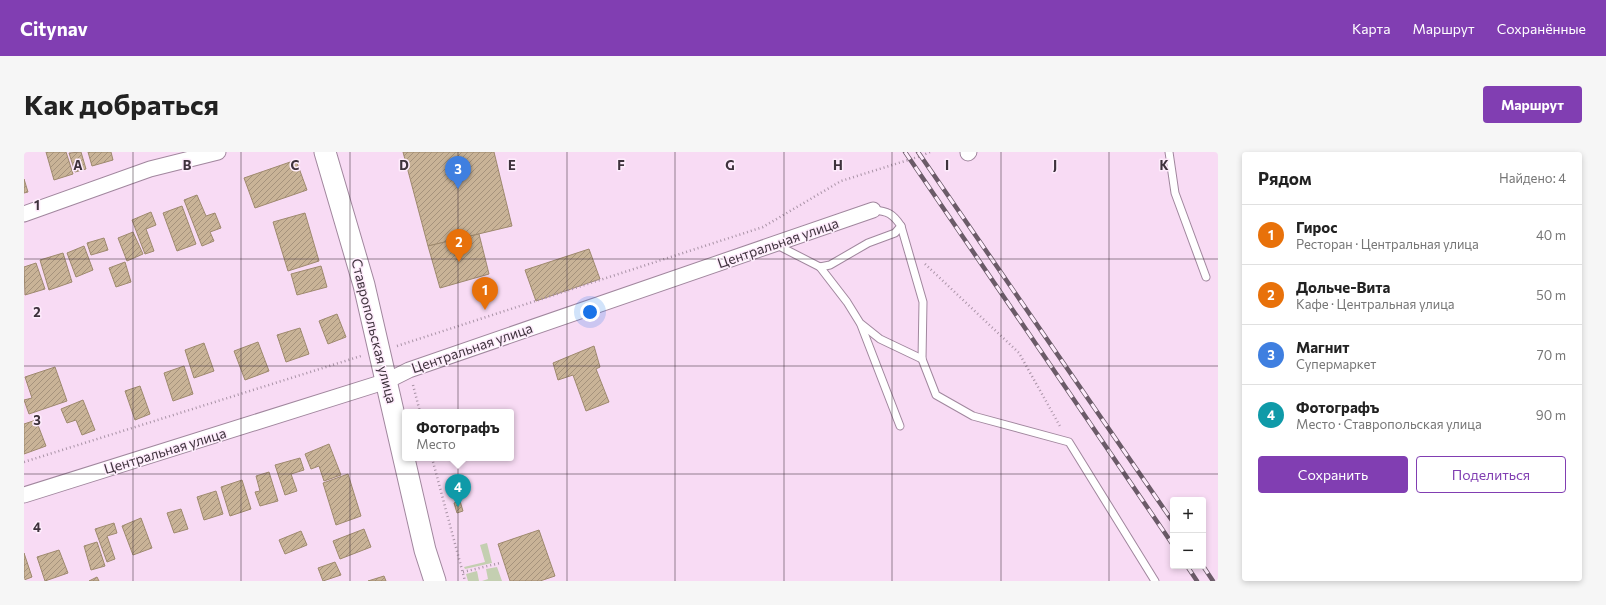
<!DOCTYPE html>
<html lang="ru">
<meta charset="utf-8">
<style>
body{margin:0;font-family:Commissioner,sans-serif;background:#f6f6f6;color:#222}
.controls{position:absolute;right:12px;bottom:12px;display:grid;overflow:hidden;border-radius:4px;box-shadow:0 2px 6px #0003}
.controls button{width:36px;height:36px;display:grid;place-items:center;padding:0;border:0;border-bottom:1px solid #e0e0e0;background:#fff;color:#222;font:20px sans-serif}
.you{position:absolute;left:566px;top:160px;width:14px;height:14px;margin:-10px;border:3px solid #fff;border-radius:50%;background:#1a73e8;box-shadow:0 0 0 6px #1a73e833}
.badge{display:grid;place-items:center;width:26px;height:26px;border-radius:50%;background:#813eb2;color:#fff;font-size:13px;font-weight:700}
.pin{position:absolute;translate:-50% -33px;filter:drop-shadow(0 1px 2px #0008)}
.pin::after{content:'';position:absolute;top:21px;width:14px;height:12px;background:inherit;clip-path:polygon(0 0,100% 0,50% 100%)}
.popup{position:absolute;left:378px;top:257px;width:112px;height:52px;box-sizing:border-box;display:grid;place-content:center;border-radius:4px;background:#fff;filter:drop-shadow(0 1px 3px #0005);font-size:13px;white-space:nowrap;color:#767676}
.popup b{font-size:15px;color:#222}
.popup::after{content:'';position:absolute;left:50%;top:100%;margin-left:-8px;border:8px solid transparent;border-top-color:#fff}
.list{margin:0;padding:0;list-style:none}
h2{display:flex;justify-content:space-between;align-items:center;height:52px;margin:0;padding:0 16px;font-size:17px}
h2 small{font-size:13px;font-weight:400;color:#767676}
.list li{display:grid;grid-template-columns:26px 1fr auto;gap:12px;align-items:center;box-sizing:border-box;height:60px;padding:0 16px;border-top:1px solid #e0e0e0}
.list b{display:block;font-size:15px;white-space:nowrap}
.list p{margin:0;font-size:13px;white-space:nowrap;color:#767676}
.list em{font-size:13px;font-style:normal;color:#767676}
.actions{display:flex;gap:8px;padding:12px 16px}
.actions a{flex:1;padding:9px 0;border:1px solid #813eb2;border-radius:4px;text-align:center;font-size:14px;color:#813eb2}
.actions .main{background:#813eb2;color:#fff}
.map{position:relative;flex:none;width:1194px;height:429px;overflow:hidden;border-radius:4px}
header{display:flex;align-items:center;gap:24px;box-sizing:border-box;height:56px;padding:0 20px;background:#813eb2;color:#fff}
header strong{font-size:19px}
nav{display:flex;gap:22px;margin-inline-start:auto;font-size:14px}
.intro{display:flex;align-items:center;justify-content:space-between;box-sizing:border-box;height:96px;padding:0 24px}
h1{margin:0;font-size:28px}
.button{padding:10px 18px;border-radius:4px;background:#813eb2;color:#fff;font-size:14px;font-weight:700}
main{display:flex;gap:24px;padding:0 24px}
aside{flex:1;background:#fff;border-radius:4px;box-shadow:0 2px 6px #0003}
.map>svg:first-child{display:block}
.grass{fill:#c4cfb1}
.building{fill:url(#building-hatch);stroke:#9e896e}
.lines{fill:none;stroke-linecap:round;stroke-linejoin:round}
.lane-casing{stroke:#a1879e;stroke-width:9}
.street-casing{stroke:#a1879e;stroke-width:17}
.secondary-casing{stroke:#a1879e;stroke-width:23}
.path{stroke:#a993a6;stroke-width:2.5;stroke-dasharray:1 3;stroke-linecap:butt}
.lane{stroke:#fff;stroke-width:7}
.street{stroke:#fff;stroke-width:15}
.secondary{stroke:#fff;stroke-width:21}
.rail-casing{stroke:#6b5b68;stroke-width:4.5}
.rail{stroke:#feecfc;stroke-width:3;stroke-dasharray:9;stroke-linecap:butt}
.grid{fill:none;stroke:#3e323c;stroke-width:1;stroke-opacity:0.55}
.labels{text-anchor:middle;stroke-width:3;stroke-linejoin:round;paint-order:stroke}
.street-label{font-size:14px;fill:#3e323c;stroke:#feecfc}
.grid-label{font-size:13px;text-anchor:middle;font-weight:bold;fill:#3e323c;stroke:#feecfc;stroke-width:3;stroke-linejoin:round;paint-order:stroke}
</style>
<header>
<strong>Citynav</strong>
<nav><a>Карта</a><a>Маршрут</a><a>Сохранённые</a></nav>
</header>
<div class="intro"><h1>Как добраться</h1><a class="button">Маршрут</a></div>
<main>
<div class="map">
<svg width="1194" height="429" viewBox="0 0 1194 429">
<defs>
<pattern id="building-hatch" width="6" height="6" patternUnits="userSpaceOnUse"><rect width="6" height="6" fill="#c9b397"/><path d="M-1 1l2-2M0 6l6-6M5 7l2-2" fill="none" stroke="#a5927c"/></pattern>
</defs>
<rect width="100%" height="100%" fill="#f8dbf4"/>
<g class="grass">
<polygon points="463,391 468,411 441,417 440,415 461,410 456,393"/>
<polygon points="473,415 478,429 458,429 464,427 462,417"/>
<polygon points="453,419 455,429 444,429 442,422"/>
</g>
<g class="building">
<polygon points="22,0 42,0 49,22 30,28"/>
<polygon points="57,0 62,17 51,20 45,1"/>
<polygon points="64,0 87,0 89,8 68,14"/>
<polygon points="379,0 470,0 488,74 404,94"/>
<polygon points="272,8 283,38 231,56 220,26"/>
<polygon points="0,27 4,40 0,41"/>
<polygon points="173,43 182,64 191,61 197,76 186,80 190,89 178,94 160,48"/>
<polygon points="158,54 172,92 153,99 139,61"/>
<polygon points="127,60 132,73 122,77 130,99 121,102 108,68"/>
<polygon points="281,61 295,109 264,119 249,70"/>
<polygon points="109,80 119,102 103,109 94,86"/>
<polygon points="455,82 465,122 416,136 404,94"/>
<polygon points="80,86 84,98 67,103 63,91"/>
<polygon points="60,94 69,118 52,125 43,101"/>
<polygon points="565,97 576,127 512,149 501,118"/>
<polygon points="39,101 48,130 25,138 16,108"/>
<polygon points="101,110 107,130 92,135 85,116"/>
<polygon points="12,111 21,137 1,143 0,115"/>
<polygon points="297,114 303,135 273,143 267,122"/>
<polygon points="313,162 322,185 304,192 295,169"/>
<polygon points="276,176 285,202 262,210 253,183"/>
<polygon points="234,190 245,219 221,228 210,199"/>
<polygon points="180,191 190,219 170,226 161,198"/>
<polygon points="570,194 576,215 572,217 585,250 562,259 549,223 534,228 529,211"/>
<polygon points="160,214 169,242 149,249 140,221"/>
<polygon points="31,215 43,249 5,262 0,248 8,246 1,225"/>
<polygon points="116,234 126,262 111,268 101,239"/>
<polygon points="59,248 71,278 58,283 52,268 43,271 37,257"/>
<polygon points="12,268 22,294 0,302 0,272"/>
<polygon points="305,292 317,323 300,329 295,314 287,317 281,302"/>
<polygon points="276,306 280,318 267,322 273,339 261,343 251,313"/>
<polygon points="245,320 254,349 236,354 231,340 236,339 232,324"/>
<polygon points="324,322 337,364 312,373 299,331"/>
<polygon points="218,328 227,357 206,364 197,335"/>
<polygon points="192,339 199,362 180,368 173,345"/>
<polygon points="436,349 439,359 433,361 430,351"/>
<polygon points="157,357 164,377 150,381 143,361"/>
<polygon points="117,366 128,396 109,403 98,374"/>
<polygon points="90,371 93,381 83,384 91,407 83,410 71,377"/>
<polygon points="340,377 347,395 316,407 309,389"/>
<polygon points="515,378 531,424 516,429 486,429 474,392"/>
<polygon points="277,379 283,393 261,402 255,388"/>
<polygon points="73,390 81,414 67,418 60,394"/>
<polygon points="35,398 44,421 21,429 13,405"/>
<polygon points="0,401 8,425 0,428"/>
<polygon points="311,410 317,423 299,429 294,416"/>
<polygon points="360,424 362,429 344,429"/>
<polygon points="73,425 75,429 65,429"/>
</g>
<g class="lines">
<g class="lane-casing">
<g id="lane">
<polyline points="1145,0 1151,41 1182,125"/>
<polyline points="877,74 899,150 898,207 912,243 949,264 1045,290 1131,429"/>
<path d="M 751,92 L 796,115 L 806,113 L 844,91 L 871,81 L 877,74 C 869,62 864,59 849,58"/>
<polyline points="796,115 823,150 836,171 856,187 898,207"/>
<polyline points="837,173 876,274"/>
</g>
</g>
<g class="street-casing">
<g id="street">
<polyline points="944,1 945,0"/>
<polyline points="0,62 126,17 194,0"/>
<polyline points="0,343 363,229 385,218 849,58"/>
</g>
</g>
<g class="secondary-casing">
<polyline id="secondary" points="301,0 340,133 401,398 411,429"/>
</g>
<g class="path">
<polyline points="901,112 995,201 1037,276"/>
<polyline points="373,194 739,75 817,29 897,4 906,0"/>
<polyline points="389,233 396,260"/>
<polyline points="408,306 441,429"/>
<polyline points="0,310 337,204"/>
<polyline points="439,420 476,411"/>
</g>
<use href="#lane" class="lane"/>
<use href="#street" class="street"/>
<use href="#secondary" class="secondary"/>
<g class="rail-casing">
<g id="rail">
<polyline points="881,0 1149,393"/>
<polyline points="894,0 1149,370"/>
<polyline points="1163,414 1173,429"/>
<polyline points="1179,414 1189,429"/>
</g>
</g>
<use href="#rail" class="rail"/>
</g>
<path class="grid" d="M 109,0 L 109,429M 217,0 L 217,429M 326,0 L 326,429M 434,0 L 434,429M 543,0 L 543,429M 651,0 L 651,429M 760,0 L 760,429M 868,0 L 868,429M 977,0 L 977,429M 1085,0 L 1085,429M 0,107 L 1194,107M 0,214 L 1194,214M 0,322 L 1194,322"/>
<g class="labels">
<g class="street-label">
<text transform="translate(754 91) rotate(-19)" y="5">Центральная улица</text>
<text transform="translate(350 179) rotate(76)" y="5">Ставропольская улица</text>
<text transform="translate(448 196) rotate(-19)" y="5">Центральная улица</text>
<text transform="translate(141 299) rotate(-17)" y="5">Центральная улица</text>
</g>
</g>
<g class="grid-label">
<text x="54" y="18">A</text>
<text x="163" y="18">B</text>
<text x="271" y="18">C</text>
<text x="380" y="18">D</text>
<text x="488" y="18">E</text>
<text x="597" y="18">F</text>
<text x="706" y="18">G</text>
<text x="814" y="18">H</text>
<text x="923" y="18">I</text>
<text x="1031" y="18">J</text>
<text x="1140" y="18">K</text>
<text x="13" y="58">1</text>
<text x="13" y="165">2</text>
<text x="13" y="273">3</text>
<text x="13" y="380">4</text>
</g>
</svg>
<div class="controls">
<button>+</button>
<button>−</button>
</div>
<div class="you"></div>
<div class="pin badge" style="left:461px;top:158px;background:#e8710a">1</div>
<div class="pin badge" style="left:435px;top:110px;background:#e8710a">2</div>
<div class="pin badge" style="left:434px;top:37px;background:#3f7fe0">3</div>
<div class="pin badge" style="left:434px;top:355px;background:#0f9aa8">4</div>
<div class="popup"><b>Фотографъ</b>Место</div>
</div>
<aside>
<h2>Рядом<small>Найдено: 4</small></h2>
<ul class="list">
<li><span class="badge" style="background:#e8710a">1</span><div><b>Гирос</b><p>Ресторан · Центральная улица</p></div><em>40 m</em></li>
<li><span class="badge" style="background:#e8710a">2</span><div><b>Дольче-Вита</b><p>Кафе · Центральная улица</p></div><em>50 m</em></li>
<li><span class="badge" style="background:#3f7fe0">3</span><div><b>Магнит</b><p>Супермаркет</p></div><em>70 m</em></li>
<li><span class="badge" style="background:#0f9aa8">4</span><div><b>Фотографъ</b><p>Место · Ставропольская улица</p></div><em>90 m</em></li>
</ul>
<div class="actions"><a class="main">Сохранить</a><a>Поделиться</a></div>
</aside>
</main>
